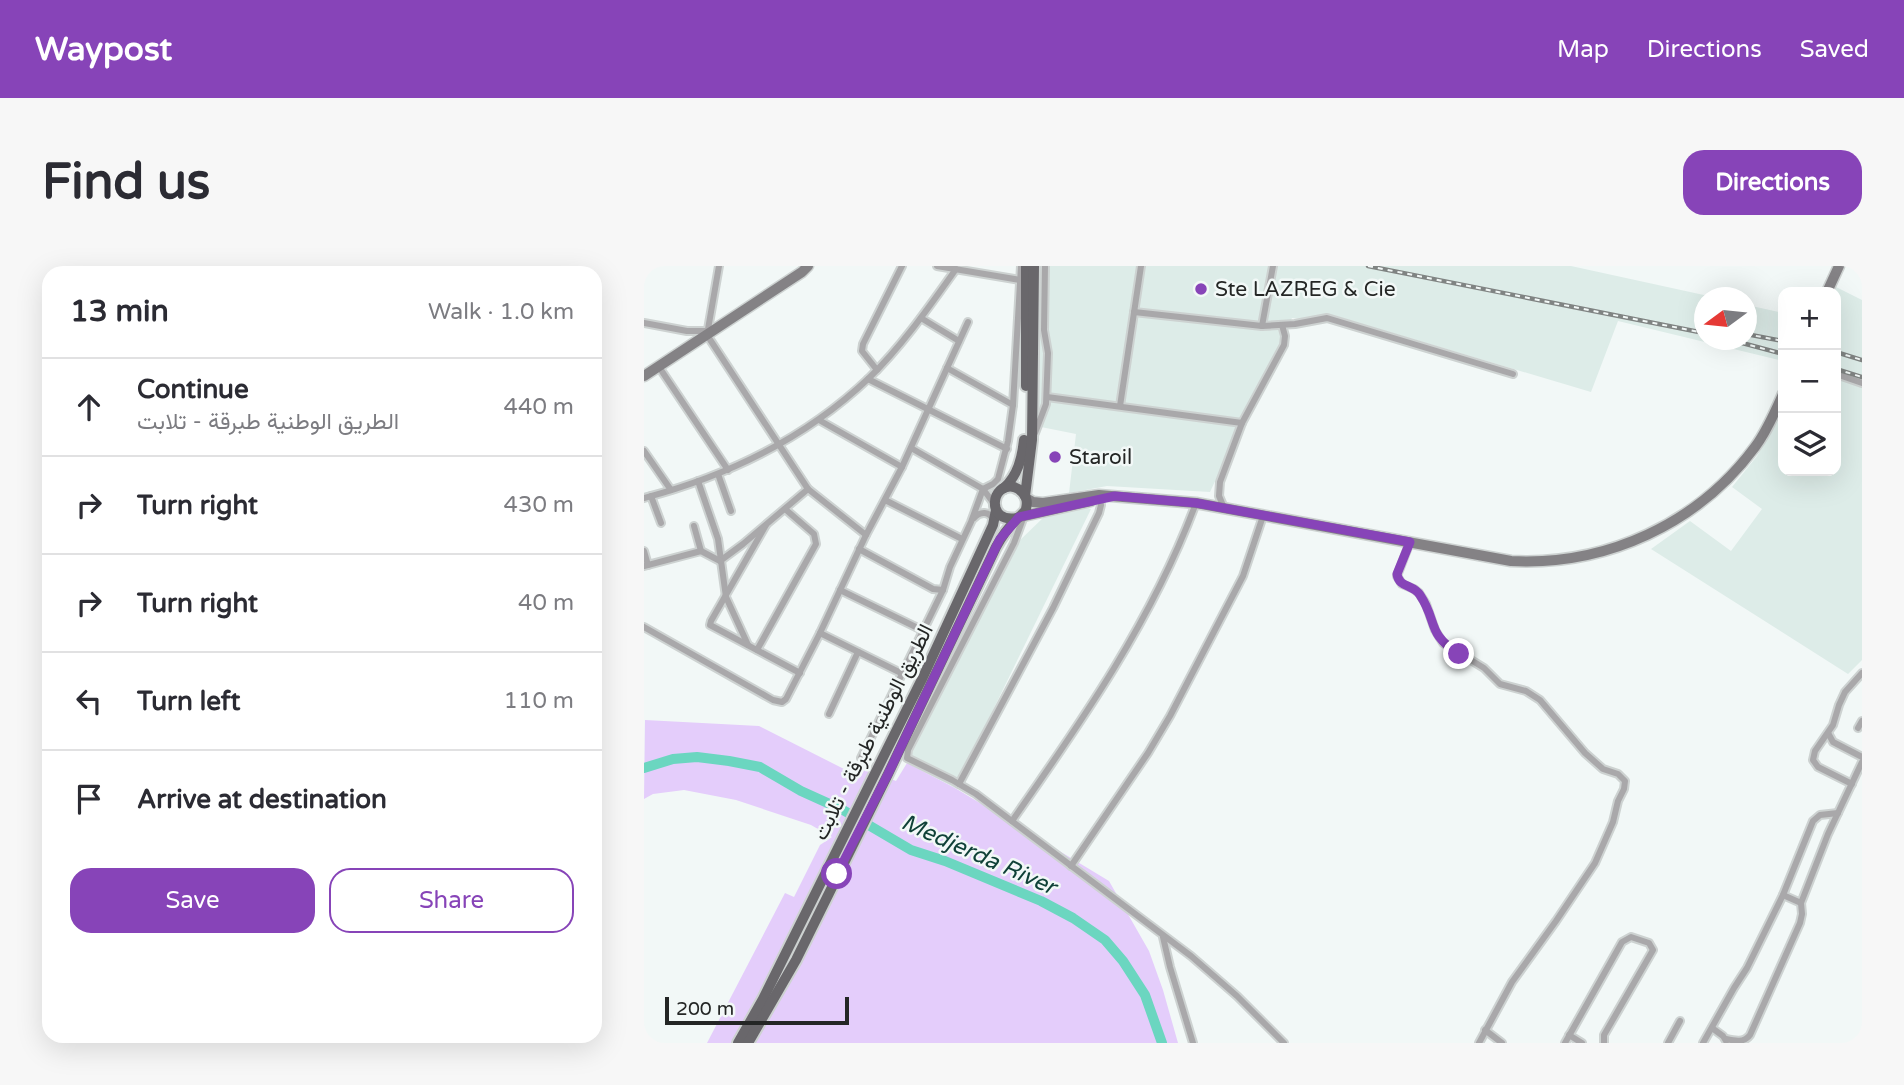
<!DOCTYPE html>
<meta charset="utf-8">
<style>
body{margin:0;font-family:"Varela Round",Vazirmatn,sans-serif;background:#f7f7f7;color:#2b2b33}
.controls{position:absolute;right:21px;top:21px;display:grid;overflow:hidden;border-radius:14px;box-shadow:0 7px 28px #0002}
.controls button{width:63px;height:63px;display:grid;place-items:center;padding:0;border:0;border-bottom:2px solid #e1e1e2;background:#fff;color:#2b2b33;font:35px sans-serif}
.compass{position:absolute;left:1050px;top:21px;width:63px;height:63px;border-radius:50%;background:#fff;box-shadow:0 7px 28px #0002;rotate:255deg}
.scale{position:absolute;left:21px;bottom:18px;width:184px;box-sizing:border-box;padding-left:7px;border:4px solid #242625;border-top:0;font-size:19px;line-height:24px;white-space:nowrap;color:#242625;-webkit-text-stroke:5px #f2f8f7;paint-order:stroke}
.stop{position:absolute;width:21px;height:21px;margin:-16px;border:5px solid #8744b8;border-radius:50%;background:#fff}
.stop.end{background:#8744b8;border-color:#fff;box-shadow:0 2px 7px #0008}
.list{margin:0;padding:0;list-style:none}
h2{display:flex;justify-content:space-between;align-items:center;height:91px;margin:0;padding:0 28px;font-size:30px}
h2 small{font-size:23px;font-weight:400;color:#7c7c81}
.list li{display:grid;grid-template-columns:46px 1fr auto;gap:21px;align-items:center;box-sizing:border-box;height:98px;padding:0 28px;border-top:2px solid #e1e1e2}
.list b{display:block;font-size:26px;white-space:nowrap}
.list p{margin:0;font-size:23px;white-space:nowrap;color:#7c7c81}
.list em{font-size:23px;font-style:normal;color:#7c7c81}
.actions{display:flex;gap:14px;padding:21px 28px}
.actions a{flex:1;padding:16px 0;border:2px solid #8744b8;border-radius:21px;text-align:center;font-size:24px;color:#8744b8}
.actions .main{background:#8744b8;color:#fff}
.icon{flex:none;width:38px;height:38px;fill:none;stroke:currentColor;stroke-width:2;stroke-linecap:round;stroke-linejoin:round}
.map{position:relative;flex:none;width:1218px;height:777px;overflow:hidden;border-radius:21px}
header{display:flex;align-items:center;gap:42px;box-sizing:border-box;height:98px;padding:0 35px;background:#8744b8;color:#fff}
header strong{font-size:33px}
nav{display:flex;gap:38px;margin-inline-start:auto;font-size:24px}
.intro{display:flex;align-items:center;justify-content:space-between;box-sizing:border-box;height:168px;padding:0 42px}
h1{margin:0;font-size:49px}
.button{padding:18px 32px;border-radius:21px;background:#8744b8;color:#fff;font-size:24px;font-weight:700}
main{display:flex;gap:42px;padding:0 42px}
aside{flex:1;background:#fff;border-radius:21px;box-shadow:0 7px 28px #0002}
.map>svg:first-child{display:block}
.built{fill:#ddece8}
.green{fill:#e4cdfb}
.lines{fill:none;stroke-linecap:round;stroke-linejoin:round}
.river{stroke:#6bd6c0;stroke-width:10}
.street-casing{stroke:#cdd2d1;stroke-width:10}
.secondary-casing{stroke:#cdd2d1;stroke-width:13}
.primary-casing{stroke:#cdd2d1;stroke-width:14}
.street{stroke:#a9a8aa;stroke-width:6}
.secondary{stroke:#848285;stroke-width:10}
.primary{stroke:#69676b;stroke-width:10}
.rail-casing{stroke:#808483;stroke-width:4.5}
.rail{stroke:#f2f8f7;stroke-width:2;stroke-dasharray:5;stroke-linecap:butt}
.route{stroke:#8744b8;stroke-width:9}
.poi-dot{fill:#8744b8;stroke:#f2f8f7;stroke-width:2.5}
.labels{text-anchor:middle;stroke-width:5;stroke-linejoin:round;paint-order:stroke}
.poi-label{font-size:21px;fill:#242625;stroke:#f2f8f7;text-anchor:start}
.street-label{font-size:21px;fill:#242625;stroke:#f2f8f7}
.water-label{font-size:23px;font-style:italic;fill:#104138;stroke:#f2f8f7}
</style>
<header>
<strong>Waypost</strong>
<nav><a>Map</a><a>Directions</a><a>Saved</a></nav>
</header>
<div class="intro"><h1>Find us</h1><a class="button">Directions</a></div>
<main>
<aside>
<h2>13 min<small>Walk · 1.0 km</small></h2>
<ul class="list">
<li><svg class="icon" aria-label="ahead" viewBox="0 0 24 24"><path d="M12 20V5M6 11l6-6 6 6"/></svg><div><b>Continue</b><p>الطريق الوطنية طبرقة - تلابت</p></div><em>440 m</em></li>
<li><svg class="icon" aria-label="right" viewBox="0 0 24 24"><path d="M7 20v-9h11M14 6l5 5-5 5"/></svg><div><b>Turn right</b></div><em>430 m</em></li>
<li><svg class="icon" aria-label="right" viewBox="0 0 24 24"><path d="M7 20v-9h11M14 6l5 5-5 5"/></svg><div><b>Turn right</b></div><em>40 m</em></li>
<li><svg class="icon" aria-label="left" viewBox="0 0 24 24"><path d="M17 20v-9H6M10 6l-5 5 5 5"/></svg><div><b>Turn left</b></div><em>110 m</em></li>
<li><svg class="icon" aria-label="arrive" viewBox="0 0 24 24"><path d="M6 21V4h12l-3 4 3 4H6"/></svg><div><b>Arrive at destination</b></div></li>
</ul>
<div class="actions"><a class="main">Save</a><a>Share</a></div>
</aside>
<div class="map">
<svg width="1218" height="777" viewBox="0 0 1218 777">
<rect width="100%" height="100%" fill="#f2f8f7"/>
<g class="built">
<polygon points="397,0 927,0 1069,31 1060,32 1060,74 1102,74 1103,39 1139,47 1139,95 974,55 947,126 685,48 657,53 648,52 566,226 463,220 425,227 432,168 392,160"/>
<polygon points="1192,21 1218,34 1218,113 1192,105 1192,26 1190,26"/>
<polygon points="1192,111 1218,121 1218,394 1204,408 1007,283 1046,255 1087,285 1118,243 1088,221 1113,190 1139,147 1139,205 1192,205"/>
<polygon points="434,239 447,243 311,522 263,497 373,277 401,250"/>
</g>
<polygon class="green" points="1,454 115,460 202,504 217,501 252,515 263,497 311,522 465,615 505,685 519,724 534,777 63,777 141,627 150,631 176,579 188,571 167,559 92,534 40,524 9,528 0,533"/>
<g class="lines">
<polyline class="river" points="0,502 29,493 53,491 85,495 116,501 157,525 199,544 267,584 301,595 397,635 429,652 461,674 479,695 501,729 518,777"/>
<g class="street-casing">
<g id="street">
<polyline points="75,0 63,69 164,223 222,269"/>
<polyline points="293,0 376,14"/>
<polyline points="490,46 618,60 651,58 683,52 869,108"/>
<polyline points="277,52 315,75"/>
<polyline points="0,57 43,65 63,65"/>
<polyline points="618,60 629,0"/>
<polyline points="15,101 84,204"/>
<polyline points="303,102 369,139"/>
<polyline points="233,104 218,85 219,78 258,0"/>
<polyline points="1192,108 1218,117"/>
<polyline points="224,113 363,183"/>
<polyline points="403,131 598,157"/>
<polyline points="476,140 497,0"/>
<polyline points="175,154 258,201"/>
<polyline points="391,167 402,138 404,87 400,64 401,0"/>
<polyline points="267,182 339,223 351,239"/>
<polyline points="0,185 27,224"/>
<polyline points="74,208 87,245"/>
<polyline points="54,215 74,273 82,331 104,379"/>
<polyline points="7,230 17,257"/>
<path d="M 0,232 C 83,210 162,172 225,112 C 258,80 285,41 312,3"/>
<polyline points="241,234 318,273"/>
<polyline points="580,242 575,230 576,216 598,157 640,79 641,70 638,59"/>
<polyline points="380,250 370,277 264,484 263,492 308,514 332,528 547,690 593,730 640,777"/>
<path d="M 330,252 C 336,245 346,245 349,254"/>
<polyline points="122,259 67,355 66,359 156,407"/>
<polyline points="50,260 57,285"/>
<polyline points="766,276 753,310 758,318 770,323 775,327 782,338 791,364 799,377 840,402 856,418 882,425 896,434 941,487 959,503 974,508 981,515 980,523 974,535 969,556 951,597 912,655 868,716 835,777"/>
<polyline points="215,283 289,323 299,324"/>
<polyline points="0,285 4,299"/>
<polyline points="76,295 99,278 164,223"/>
<polyline points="0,300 57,285 76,295"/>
<polyline points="196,324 280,365"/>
<polyline points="0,361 129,434 138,436 142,433 176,367 222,269 258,201 324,56"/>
<polyline points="176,367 259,408"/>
<polyline points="113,384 172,278 170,268 141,243"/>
<polyline points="185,448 214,386"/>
<polyline points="1214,462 1218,455"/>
<polyline points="1184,467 1189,476 1218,491"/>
<polyline points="217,492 299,324 306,301 327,256 339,223 349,218 354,213 364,175 369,139 377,0"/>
<polyline points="315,518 409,342 455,247 457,239 455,229"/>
<polyline points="1208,518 1174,501 1169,494 1171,485 1189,459 1195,439 1201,426 1218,407"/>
<path d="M 368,555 C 438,455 509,353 552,237"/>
<polyline points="427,600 504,487 526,450 599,310 619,250"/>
<polyline points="1139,629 1157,637 1184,568 1218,496"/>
<polyline points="519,671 526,701 549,777"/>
<polyline points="1068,762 1079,770 1082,775"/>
<polyline points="841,764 858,777"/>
<polyline points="925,769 938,777"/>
<path d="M 1082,773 C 1091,775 1100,777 1106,769 L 1156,657 L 1158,648 L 1157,637"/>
<polyline points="921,777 978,676 987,671 1005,677 1009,684 960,769 960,777"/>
<polyline points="1024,777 1036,755"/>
<polyline points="1059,777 1090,722 1103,702 1139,629 1169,555 1176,549 1194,547"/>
</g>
</g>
<g class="secondary-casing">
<g id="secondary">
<polyline points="1183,26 1195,0"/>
<polyline points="0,110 158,6 164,0"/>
<path d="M 382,232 L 389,236 L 399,237 L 455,229 L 552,237 L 867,295 C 962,300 1054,258 1111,181 C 1123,165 1131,146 1139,128"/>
<polyline points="375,251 447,235"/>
</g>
</g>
<g class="primary-casing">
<g id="primary">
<polyline points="382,120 382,0"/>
<path d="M 360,222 C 374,209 378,192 380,174"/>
<polyline points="381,230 388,174 390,0"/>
<polyline points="94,777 119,733 279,411 349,259 352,244"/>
<path d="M 104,777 L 152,694 L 244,508 L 352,281 C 357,272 364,262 371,255 C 375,250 380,248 382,243 C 383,239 383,235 382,232 C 380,227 376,223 370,221 C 346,216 342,258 373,252"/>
</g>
</g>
<use href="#street" class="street"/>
<use href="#secondary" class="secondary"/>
<use href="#primary" class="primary"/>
<g class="rail-casing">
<g id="rail">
<polyline points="724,0 1060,67"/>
<polyline points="1102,68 1139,75"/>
<polyline points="1087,74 1139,88"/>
<polyline points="1192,86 1218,94"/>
<polyline points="1192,103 1218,111"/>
</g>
</g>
<use href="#rail" class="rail"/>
</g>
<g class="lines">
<path class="route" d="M 193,608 L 244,508 L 352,281 L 356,273 L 375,251 L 471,230 L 552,237 L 766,276 L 753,308 C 755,322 769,318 776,329 C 794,356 782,367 815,388"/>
</g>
<g class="poi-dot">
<circle cx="557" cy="23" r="7"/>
<circle cx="411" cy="191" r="7"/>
</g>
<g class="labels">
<g class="poi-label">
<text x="571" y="30">Ste LAZREG &amp; Cie</text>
<text x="425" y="198">Staroil</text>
</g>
<g class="street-label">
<text transform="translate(229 466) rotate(-63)" y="7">الطريق الوطنية طبرقة - تلابت</text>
</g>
<g class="water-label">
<text transform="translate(335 588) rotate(24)" y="8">Medjerda River</text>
</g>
</g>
</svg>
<div class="controls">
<button>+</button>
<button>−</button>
<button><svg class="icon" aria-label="layers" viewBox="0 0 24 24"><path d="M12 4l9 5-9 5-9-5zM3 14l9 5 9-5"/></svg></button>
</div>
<svg class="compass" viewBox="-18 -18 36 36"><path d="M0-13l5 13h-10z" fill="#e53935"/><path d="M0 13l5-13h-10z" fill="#7c7c81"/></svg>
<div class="scale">200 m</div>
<div class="stop" style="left:193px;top:608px"></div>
<div class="stop end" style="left:815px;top:388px"></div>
</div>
</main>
